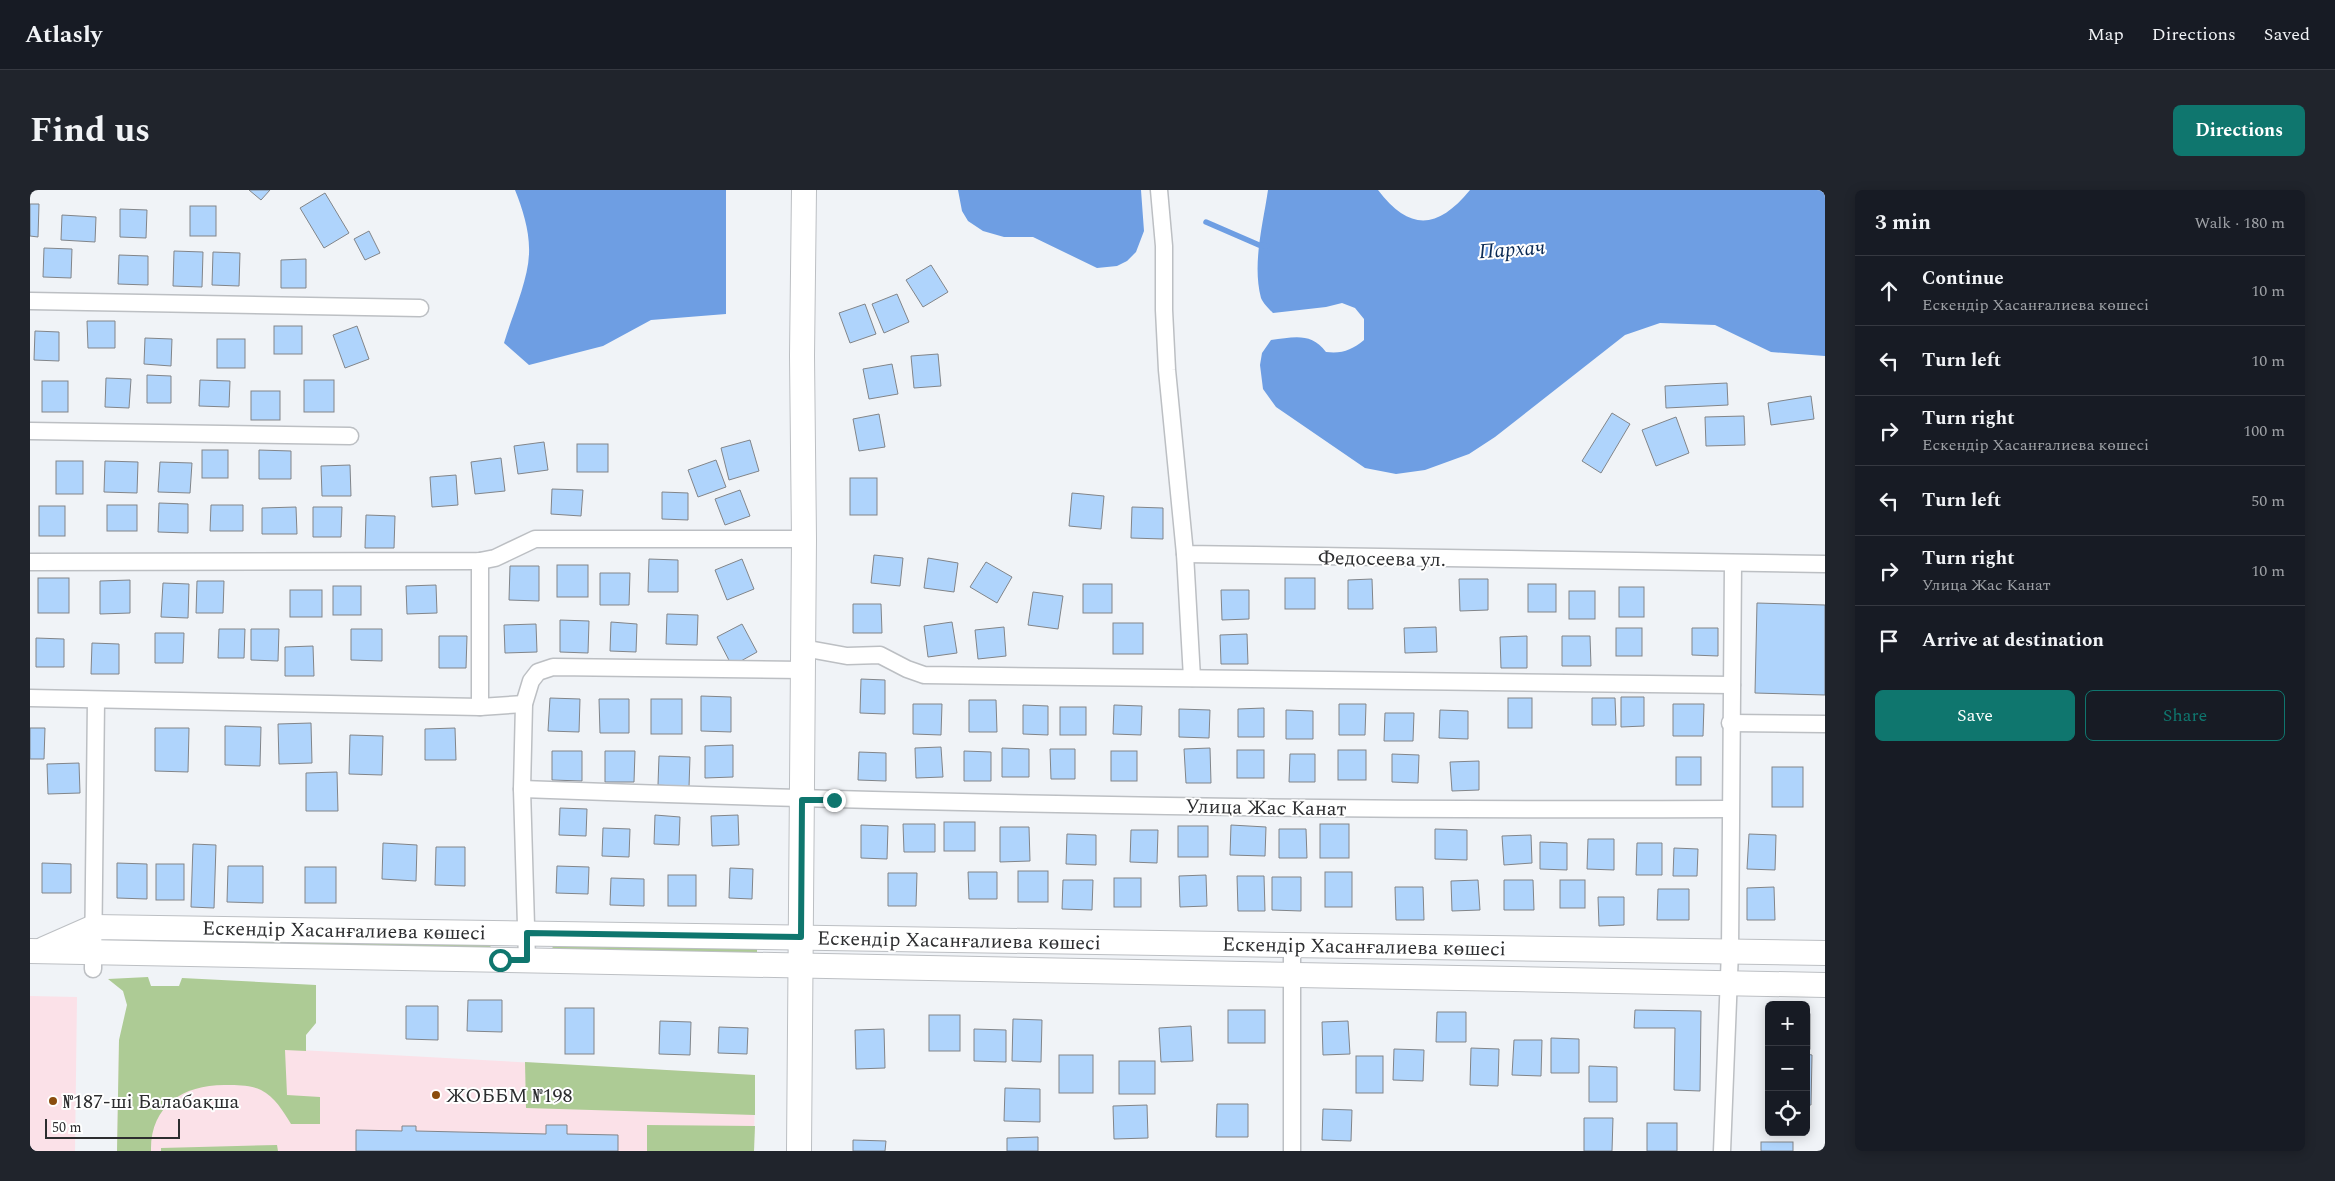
<!DOCTYPE html>
<meta charset="utf-8">
<style>
body{margin:0;font-family:Spectral,serif;background:#20242c;color:#f1f3f6}
.controls{position:absolute;right:15px;bottom:15px;display:grid;overflow:hidden;border-radius:8px;box-shadow:0 2px 12px #0003}
.controls button{width:45px;height:45px;display:grid;place-items:center;padding:0;border:0;border-bottom:1px solid #363941;background:#171b24;color:#f1f3f6;font:25px sans-serif}
.scale{position:absolute;left:15px;bottom:12px;width:135px;box-sizing:border-box;padding-left:5px;border:2px solid #2c2d2f;border-top:0;font-size:14px;line-height:18px;white-space:nowrap;color:#2c2d2f;-webkit-text-stroke:4px #fff;paint-order:stroke}
.stop{position:absolute;width:15px;height:15px;margin:-11px;border:4px solid #0f766e;border-radius:50%;background:#fff}
.stop.end{background:#0f766e;border-color:#fff;box-shadow:0 1px 5px #0008}
.list{margin:0;padding:0;list-style:none}
h2{display:flex;justify-content:space-between;align-items:center;height:65px;margin:0;padding:0 20px;font-size:21px}
h2 small{font-size:16px;font-weight:400;color:#9ea1a6}
.list li{display:grid;grid-template-columns:32px 1fr auto;gap:15px;align-items:center;box-sizing:border-box;height:70px;padding:0 20px;border-top:1px solid #363941}
.list b{display:block;font-size:19px;white-space:nowrap}
.list p{margin:0;font-size:16px;white-space:nowrap;color:#9ea1a6}
.list em{font-size:16px;font-style:normal;color:#9ea1a6}
.actions{display:flex;gap:10px;padding:15px 20px}
.actions a{flex:1;padding:11px 0;border:1px solid #0f766e;border-radius:8px;text-align:center;font-size:18px;color:#0f766e}
.actions .main{background:#0f766e;color:#fff}
.icon{flex:none;width:28px;height:28px;fill:none;stroke:currentColor;stroke-width:2;stroke-linecap:round;stroke-linejoin:round}
.map{position:relative;flex:none;width:1795px;height:961px;overflow:hidden;border-radius:8px}
header{display:flex;align-items:center;gap:30px;box-sizing:border-box;height:70px;padding:0 25px;background:#171b24;border-bottom:1px solid #363941}
header strong{font-size:24px}
nav{display:flex;gap:28px;margin-inline-start:auto;font-size:18px}
.intro{display:flex;align-items:center;justify-content:space-between;box-sizing:border-box;height:120px;padding:0 30px}
h1{margin:0;font-size:35px}
.button{padding:12px 22px;border-radius:8px;background:#0f766e;color:#fff;font-size:18px;font-weight:700}
main{display:flex;gap:30px;padding:0 30px}
aside{flex:1;background:#171b24;border-radius:8px;box-shadow:0 2px 12px #0003}
.map>svg:first-child{display:block}
.education{fill:#fbe1e8}
.green{fill:#adcb95}
.water{fill:#6e9ee3}
.lines{fill:none;stroke-linecap:round;stroke-linejoin:round}
.stream{stroke:#6e9ee3;stroke-width:5.5}
.building{fill:#afd4fc;stroke:#828589}
.street-casing{stroke:#bcbfc3;stroke-width:19}
.secondary-casing{stroke:#bcbfc3;stroke-width:26}
.street{stroke:#fff;stroke-width:16}
.secondary{stroke:#fff;stroke-width:24}
.route{stroke:#0f766e;stroke-width:6}
.poi-dot{fill:#8a4d0e;stroke:#fff;stroke-width:2}
.labels{text-anchor:middle;stroke-width:4;stroke-linejoin:round;paint-order:stroke}
.street-label{font-size:20px;fill:#2c2d2f;stroke:#fff}
.poi-label{font-size:20px;fill:#2c2d2f;stroke:#fff;text-anchor:start}
.water-label{font-size:21px;font-style:italic;fill:#0a2a55;stroke:#fff}
</style>
<header>
<strong>Atlasly</strong>
<nav><a>Map</a><a>Directions</a><a>Saved</a></nav>
</header>
<div class="intro"><h1>Find us</h1><a class="button">Directions</a></div>
<main>
<div class="map">
<svg width="1795" height="961" viewBox="0 0 1795 961">
<rect width="100%" height="100%" fill="#f0f3f7"/>
<g class="education">
<polygon points="0,806 47,807 45,961 0,961"/>
<polygon points="89,850 725,885 724,961 87,961"/>
</g>
<g class="green">
<polygon points="89,748 461,749 460,763 86,758"/>
<polygon points="523,751 727,753 727,768 522,764"/>
<path d="M 118,787 L 121,796 L 149,796 L 152,788 L 286,795 L 286,833 L 276,845 L 276,861 L 255,860 L 257,905 L 290,907 L 290,934 L 261,934 C 253,921 245,907 231,900 C 220,895 208,895 197,895 C 154,894 120,915 121,961 L 87,961 L 89,850 L 97,815 L 93,801 L 78,789 Z"/>
<polygon points="495,872 725,885 725,925 496,918"/>
<polygon points="617,935 725,936 724,961 617,961"/>
<polygon points="247,955 248,961 131,961 131,958"/>
</g>
<g class="water">
<path d="M 485,0 L 696,0 L 696,124 L 621,130 L 573,156 L 499,175 L 474,153 C 482,126 498,91 499,64 C 500,42 493,20 485,0 Z"/>
<polygon points="928,0 1111,0 1114,41 1106,62 1097,71 1087,76 1067,78 1003,47 974,47 953,41 938,31 932,21"/>
<path d="M 1238,0 L 1348,0 C 1380,42 1408,39 1440,0 L 1795,0 L 1795,166 L 1741,162 L 1685,135 L 1630,133 L 1595,145 L 1465,247 L 1439,264 L 1395,280 L 1366,284 L 1335,278 L 1246,217 L 1233,199 L 1230,175 L 1232,163 L 1241,150 C 1264,147 1281,142 1296,162 C 1312,164 1322,160 1334,150 L 1334,129 L 1325,118 L 1312,113 L 1296,117 L 1243,123 C 1239,119 1233,113 1231,108 C 1222,74 1233,34 1238,0 Z"/>
</g>
<g class="lines">
<polyline class="stream" points="1176,32 1229,55 1237,56"/>
</g>
<g class="building">
<polygon points="219,0 240,0 231,10"/>
<polygon points="295,3 319,43 294,58 270,18"/>
<polygon points="0,14 9,14 8,47 0,46"/>
<rect x="160" y="16" width="26" height="30"/>
<polygon points="90,19 117,20 116,48 90,47"/>
<polygon points="32,25 66,27 65,52 31,50"/>
<polygon points="339,41 350,63 335,70 324,49"/>
<polygon points="14,58 42,59 41,88 13,87"/>
<polygon points="144,61 173,62 172,97 143,96"/>
<polygon points="183,62 210,63 209,96 182,95"/>
<polygon points="89,65 118,66 118,95 88,94"/>
<polygon points="276,69 276,98 251,98 251,70"/>
<polygon points="901,75 918,102 893,117 876,90"/>
<polygon points="867,104 879,132 854,143 842,114"/>
<polygon points="835,114 846,144 820,153 809,123"/>
<polygon points="57,131 85,131 85,158 58,158"/>
<rect x="244" y="136" width="28" height="28"/>
<polygon points="327,136 339,169 315,178 303,145"/>
<polygon points="5,141 29,142 29,171 4,170"/>
<polygon points="115,148 142,149 141,176 114,174"/>
<rect x="187" y="149" width="28" height="29"/>
<polygon points="908,164 911,196 884,198 881,166"/>
<polygon points="862,174 868,204 839,209 833,179"/>
<polygon points="117,185 141,186 141,213 117,213"/>
<polygon points="76,188 101,189 99,218 75,217"/>
<polygon points="170,190 200,191 199,217 169,216"/>
<rect x="274" y="190" width="30" height="32"/>
<rect x="12" y="191" width="26" height="31"/>
<polygon points="1697,193 1698,215 1636,218 1635,196"/>
<rect x="221" y="201" width="29" height="29"/>
<polygon points="1781,206 1784,229 1741,235 1738,213"/>
<polygon points="1582,223 1600,234 1571,283 1552,271"/>
<polygon points="849,224 855,257 829,261 823,229"/>
<polygon points="1714,226 1715,255 1676,256 1675,227"/>
<polygon points="1646,227 1659,263 1626,276 1612,240"/>
<polygon points="720,250 729,281 699,290 691,258"/>
<polygon points="514,252 518,280 488,284 484,256"/>
<rect x="547" y="254" width="31" height="28"/>
<rect x="172" y="260" width="26" height="28"/>
<polygon points="229,260 261,261 261,289 229,289"/>
<polygon points="471,268 475,301 445,304 441,272"/>
<polygon points="686,270 696,297 668,307 658,280"/>
<rect x="26" y="271" width="27" height="33"/>
<polygon points="75,271 108,272 107,303 74,302"/>
<polygon points="130,272 162,273 160,303 128,302"/>
<polygon points="320,275 321,306 292,306 291,276"/>
<polygon points="426,285 428,315 402,317 400,287"/>
<rect x="820" y="288" width="27" height="37"/>
<polygon points="522,299 553,300 551,326 521,324"/>
<polygon points="710,300 720,326 695,335 685,309"/>
<polygon points="632,302 658,303 658,330 632,329"/>
<polygon points="1042,303 1074,306 1071,339 1039,336"/>
<polygon points="129,313 158,314 158,343 128,342"/>
<rect x="77" y="315" width="30" height="26"/>
<polygon points="181,315 213,315 213,341 180,341"/>
<rect x="9" y="316" width="26" height="30"/>
<polygon points="266,317 267,344 232,344 232,318"/>
<polygon points="283,317 312,317 311,347 283,347"/>
<polygon points="1102,317 1133,318 1133,349 1101,348"/>
<polygon points="336,325 365,326 364,358 335,358"/>
<polygon points="844,365 873,368 870,396 841,393"/>
<polygon points="898,368 928,373 924,402 894,398"/>
<polygon points="619,369 648,370 648,402 618,402"/>
<polygon points="712,369 724,399 697,410 685,380"/>
<polygon points="956,372 982,387 967,413 940,397"/>
<rect x="527" y="375" width="31" height="32"/>
<polygon points="480,376 509,376 509,411 479,410"/>
<polygon points="570,383 600,383 599,415 570,415"/>
<rect x="8" y="388" width="31" height="35"/>
<rect x="1255" y="388" width="30" height="31"/>
<polygon points="1342,389 1343,419 1318,419 1318,390"/>
<polygon points="1429,389 1458,389 1458,420 1430,421"/>
<polygon points="100,390 100,423 70,424 70,391"/>
<polygon points="167,391 194,391 193,423 166,423"/>
<polygon points="133,393 159,394 158,428 131,427"/>
<rect x="1053" y="394" width="29" height="29"/>
<rect x="1498" y="394" width="28" height="28"/>
<polygon points="406,395 407,423 377,424 376,396"/>
<rect x="303" y="396" width="28" height="29"/>
<rect x="1589" y="397" width="25" height="30"/>
<rect x="260" y="400" width="32" height="27"/>
<polygon points="1191,400 1219,400 1219,429 1192,430"/>
<rect x="1539" y="401" width="26" height="28"/>
<polygon points="1003,402 1033,406 1028,439 998,435"/>
<polygon points="1727,413 1795,415 1795,505 1725,503"/>
<polygon points="823,414 851,414 852,443 823,443"/>
<polygon points="637,424 668,425 667,455 636,454"/>
<polygon points="530,430 559,431 558,463 530,462"/>
<polygon points="581,432 607,434 606,462 580,461"/>
<polygon points="922,432 927,463 898,467 894,436"/>
<rect x="1083" y="433" width="30" height="31"/>
<polygon points="506,434 507,462 475,463 474,435"/>
<polygon points="712,434 727,462 702,476 687,447"/>
<polygon points="974,437 976,466 948,469 945,440"/>
<polygon points="1406,437 1407,462 1375,463 1374,438"/>
<rect x="1586" y="438" width="26" height="28"/>
<polygon points="1662,438 1688,438 1688,466 1662,465"/>
<polygon points="189,439 215,439 214,468 188,468"/>
<polygon points="221,439 249,439 248,471 221,470"/>
<polygon points="321,439 352,439 352,471 321,470"/>
<polygon points="125,443 154,443 153,473 125,473"/>
<polygon points="1217,444 1218,474 1191,474 1190,445"/>
<polygon points="409,446 437,446 436,478 409,478"/>
<polygon points="1497,446 1497,478 1471,478 1470,447"/>
<polygon points="1532,446 1560,446 1561,476 1532,476"/>
<polygon points="6,448 34,449 34,477 6,477"/>
<polygon points="62,453 89,454 89,484 61,484"/>
<polygon points="283,456 284,486 255,486 255,457"/>
<polygon points="831,489 855,490 855,524 830,523"/>
<polygon points="671,506 701,507 701,542 671,541"/>
<polygon points="1591,507 1614,507 1614,536 1591,537"/>
<polygon points="520,508 550,509 549,542 518,541"/>
<rect x="1478" y="508" width="24" height="30"/>
<polygon points="1562,508 1585,508 1586,535 1562,535"/>
<polygon points="569,509 599,509 599,543 570,543"/>
<rect x="621" y="509" width="31" height="35"/>
<polygon points="939,510 966,510 967,542 939,542"/>
<polygon points="883,514 912,514 911,545 883,544"/>
<polygon points="1309,514 1336,514 1335,545 1309,545"/>
<polygon points="1643,514 1674,514 1673,546 1643,546"/>
<polygon points="993,515 1018,516 1018,545 993,544"/>
<polygon points="1084,515 1112,516 1111,545 1083,544"/>
<rect x="1030" y="517" width="26" height="28"/>
<polygon points="1234,518 1234,547 1208,547 1208,519"/>
<polygon points="1149,519 1180,520 1179,548 1149,547"/>
<polygon points="1256,520 1283,521 1283,549 1256,549"/>
<polygon points="1410,520 1438,521 1438,549 1409,548"/>
<polygon points="1355,523 1384,523 1383,551 1354,551"/>
<polygon points="281,533 282,573 249,574 248,534"/>
<polygon points="195,536 231,537 230,576 195,575"/>
<polygon points="0,538 15,538 14,569 0,569"/>
<polygon points="125,538 159,538 158,582 125,581"/>
<polygon points="425,538 426,570 395,570 395,539"/>
<polygon points="320,545 353,546 352,585 319,584"/>
<polygon points="703,555 703,587 675,588 675,556"/>
<polygon points="911,557 913,587 886,588 885,558"/>
<polygon points="972,558 999,559 999,587 972,587"/>
<polygon points="1180,558 1181,593 1156,593 1154,559"/>
<polygon points="1020,559 1045,559 1045,589 1021,589"/>
<rect x="1207" y="560" width="27" height="28"/>
<rect x="1308" y="560" width="28" height="30"/>
<polygon points="522,561 552,561 552,591 522,590"/>
<polygon points="575,561 605,561 604,592 575,592"/>
<polygon points="934,561 961,562 961,591 934,591"/>
<rect x="1081" y="561" width="26" height="30"/>
<polygon points="829,562 856,563 856,591 828,590"/>
<polygon points="1260,564 1285,564 1285,592 1259,592"/>
<polygon points="1362,564 1389,565 1388,593 1362,592"/>
<polygon points="629,566 660,567 659,597 628,595"/>
<rect x="1646" y="567" width="25" height="28"/>
<polygon points="1449,571 1449,600 1422,601 1420,572"/>
<polygon points="49,573 50,603 18,604 17,574"/>
<rect x="1742" y="577" width="31" height="40"/>
<polygon points="307,582 308,621 276,621 276,583"/>
<polygon points="530,618 557,619 556,646 529,645"/>
<polygon points="625,625 650,627 649,655 624,654"/>
<polygon points="708,625 709,655 682,656 681,626"/>
<rect x="914" y="632" width="31" height="29"/>
<polygon points="873,634 905,634 905,662 874,662"/>
<rect x="1290" y="634" width="29" height="34"/>
<polygon points="831,635 858,636 857,669 831,668"/>
<polygon points="1201,635 1236,637 1235,666 1200,665"/>
<rect x="1148" y="636" width="30" height="31"/>
<polygon points="970,637 999,637 1000,671 970,672"/>
<polygon points="573,638 600,639 599,667 572,666"/>
<polygon points="1249,639 1276,639 1277,668 1249,668"/>
<polygon points="1405,639 1437,640 1437,670 1405,669"/>
<polygon points="1101,640 1128,640 1127,673 1100,672"/>
<polygon points="1037,644 1066,645 1066,675 1036,674"/>
<polygon points="1719,644 1746,645 1745,680 1717,679"/>
<polygon points="1501,645 1502,673 1474,675 1472,646"/>
<polygon points="1558,649 1584,649 1584,680 1557,679"/>
<polygon points="1510,652 1537,653 1537,680 1510,679"/>
<polygon points="353,653 387,655 386,691 352,689"/>
<polygon points="1607,653 1632,653 1632,685 1606,685"/>
<polygon points="163,654 186,655 184,718 161,717"/>
<polygon points="406,657 435,657 435,696 405,695"/>
<polygon points="1644,658 1668,659 1667,686 1643,686"/>
<polygon points="12,673 41,674 41,703 12,703"/>
<polygon points="87,673 117,674 117,709 87,708"/>
<rect x="126" y="674" width="28" height="36"/>
<polygon points="198,676 233,676 233,713 197,712"/>
<polygon points="527,676 559,677 558,704 526,703"/>
<rect x="275" y="677" width="31" height="36"/>
<polygon points="700,678 723,679 722,709 699,708"/>
<rect x="988" y="681" width="30" height="31"/>
<polygon points="938,682 967,682 967,709 939,709"/>
<rect x="1295" y="682" width="27" height="35"/>
<polygon points="858,683 887,683 886,716 858,716"/>
<rect x="638" y="685" width="28" height="31"/>
<polygon points="1176,685 1177,716 1150,717 1149,686"/>
<polygon points="1207,686 1234,686 1235,721 1208,721"/>
<polygon points="1242,687 1271,687 1271,721 1242,720"/>
<polygon points="581,688 614,689 614,716 580,715"/>
<rect x="1084" y="688" width="27" height="29"/>
<polygon points="1033,690 1063,690 1062,720 1032,719"/>
<polygon points="1448,690 1450,720 1422,721 1421,691"/>
<polygon points="1474,690 1503,690 1504,720 1474,720"/>
<rect x="1530" y="690" width="25" height="28"/>
<polygon points="1365,697 1393,697 1394,730 1366,730"/>
<polygon points="1744,697 1745,730 1717,730 1717,698"/>
<polygon points="1628,699 1659,699 1659,730 1627,730"/>
<polygon points="1568,707 1594,707 1594,735 1569,736"/>
<polygon points="438,810 472,810 472,842 437,841"/>
<polygon points="376,816 408,816 408,850 376,849"/>
<rect x="535" y="818" width="29" height="46"/>
<rect x="1198" y="820" width="37" height="33"/>
<polygon points="1605,820 1671,821 1670,901 1644,900 1645,838 1604,838"/>
<polygon points="1407,822 1436,822 1436,852 1406,852"/>
<rect x="1776" y="824" width="4" height="35"/>
<rect x="899" y="825" width="31" height="36"/>
<polygon points="983,829 1012,830 1011,872 982,871"/>
<polygon points="630,831 661,832 660,865 629,864"/>
<polygon points="1318,831 1320,864 1293,865 1292,832"/>
<polygon points="1161,836 1163,871 1131,872 1129,838"/>
<polygon points="689,837 718,838 717,864 688,863"/>
<polygon points="854,839 855,878 826,879 825,840"/>
<polygon points="944,839 976,840 976,872 944,871"/>
<polygon points="1521,848 1549,849 1549,883 1521,883"/>
<polygon points="1484,850 1512,850 1511,886 1482,885"/>
<polygon points="1441,858 1469,859 1468,896 1440,895"/>
<polygon points="1364,859 1394,860 1393,891 1363,890"/>
<polygon points="1776,864 1782,865 1781,915 1776,915"/>
<rect x="1029" y="865" width="34" height="38"/>
<rect x="1326" y="866" width="27" height="37"/>
<rect x="1089" y="871" width="36" height="33"/>
<polygon points="1559,876 1587,877 1587,912 1559,912"/>
<polygon points="975,898 1010,899 1010,932 974,931"/>
<polygon points="1187,914 1218,914 1218,947 1186,947"/>
<polygon points="1117,915 1118,948 1084,949 1083,916"/>
<polygon points="1293,919 1322,920 1321,951 1292,950"/>
<polygon points="1554,928 1583,928 1582,961 1554,961"/>
<rect x="1617" y="933" width="30" height="28"/>
<polygon points="516,935 537,935 537,944 588,945 588,961 326,961 326,940 372,941 372,936 386,936 386,941 516,944"/>
<polygon points="1008,947 1008,961 977,961 977,948"/>
<polygon points="823,950 856,951 855,961 823,961"/>
<rect x="1731" y="952" width="32" height="9"/>
</g>
<g class="lines">
<g class="street-casing">
<g id="street">
<polyline points="1129,0 1134,56 1134,120 1137,180 1155,364 1795,374"/>
<polyline points="0,111 390,118"/>
<polyline points="0,241 320,246"/>
<polyline points="1155,364 1162,488"/>
<polyline points="450,371 450,517"/>
<polyline points="0,372 450,371 465,368 505,349 774,349"/>
<polyline points="773,458 817,466 850,465 877,479 894,485 1702,495"/>
<polyline points="0,508 450,517 494,514"/>
<polyline points="1700,533 1795,534"/>
<path d="M 492,599 C 894,614 1297,621 1700,619"/>
<polyline points="1262,755 1262,961"/>
<polyline points="497,770 492,599 494,514 501,491 508,482 523,477 773,480"/>
<polyline points="63,779 66,510"/>
<polyline points="1692,961 1700,761 1703,374"/>
</g>
</g>
<g class="secondary-casing">
<g id="secondary">
<polyline points="14,759 64,737 1795,763"/>
<polyline points="0,761 1795,795"/>
<polyline points="769,961 774,349 772,166 774,0"/>
</g>
</g>
<use href="#street" class="street"/>
<use href="#secondary" class="secondary"/>
</g>
<g class="lines">
<polyline class="route" points="470,770 497,770 497,743 771,747 772,610 804,610"/>
</g>
<g class="poi-dot">
<circle cx="406" cy="905" r="5"/>
<circle cx="23" cy="911" r="5"/>
</g>
<g class="labels">
<g class="street-label">
<text transform="translate(1352 368) rotate(1)" y="7">Федосеева ул.</text>
<text transform="translate(1236 617) rotate(1)" y="7">Улица Жас Канат</text>
<text transform="translate(314 740) rotate(1)" y="7">Ескендір Хасанғалиева көшесі</text>
<text transform="translate(929 750) rotate(1)" y="7">Ескендір Хасанғалиева көшесі</text>
<text transform="translate(1334 756) rotate(1)" y="7">Ескендір Хасанғалиева көшесі</text>
</g>
<g class="poi-label">
<text x="416" y="912">ЖОББМ №198</text>
<text x="33" y="918">№187-ші Балабақша</text>
</g>
<g class="water-label">
<text transform="translate(1482 59) rotate(-4)" y="7">Пархач</text>
</g>
</g>
</svg>
<div class="controls">
<button>+</button>
<button>−</button>
<button><svg class="icon" aria-label="locate" viewBox="0 0 24 24"><circle cx="12" cy="12" r="6"/><path d="M12 2v4M12 18v4M2 12h4M18 12h4"/></svg></button>
</div>
<div class="scale">50 m</div>
<div class="stop" style="left:470px;top:770px"></div>
<div class="stop end" style="left:804px;top:610px"></div>
</div>
<aside>
<h2>3 min<small>Walk · 180 m</small></h2>
<ul class="list">
<li><svg class="icon" aria-label="ahead" viewBox="0 0 24 24"><path d="M12 20V5M6 11l6-6 6 6"/></svg><div><b>Continue</b><p>Ескендір Хасанғалиева көшесі</p></div><em>10 m</em></li>
<li><svg class="icon" aria-label="left" viewBox="0 0 24 24"><path d="M17 20v-9H6M10 6l-5 5 5 5"/></svg><div><b>Turn left</b></div><em>10 m</em></li>
<li><svg class="icon" aria-label="right" viewBox="0 0 24 24"><path d="M7 20v-9h11M14 6l5 5-5 5"/></svg><div><b>Turn right</b><p>Ескендір Хасанғалиева көшесі</p></div><em>100 m</em></li>
<li><svg class="icon" aria-label="left" viewBox="0 0 24 24"><path d="M17 20v-9H6M10 6l-5 5 5 5"/></svg><div><b>Turn left</b></div><em>50 m</em></li>
<li><svg class="icon" aria-label="right" viewBox="0 0 24 24"><path d="M7 20v-9h11M14 6l5 5-5 5"/></svg><div><b>Turn right</b><p>Улица Жас Канат</p></div><em>10 m</em></li>
<li><svg class="icon" aria-label="arrive" viewBox="0 0 24 24"><path d="M6 21V4h12l-3 4 3 4H6"/></svg><div><b>Arrive at destination</b></div></li>
</ul>
<div class="actions"><a class="main">Save</a><a>Share</a></div>
</aside>
</main>
